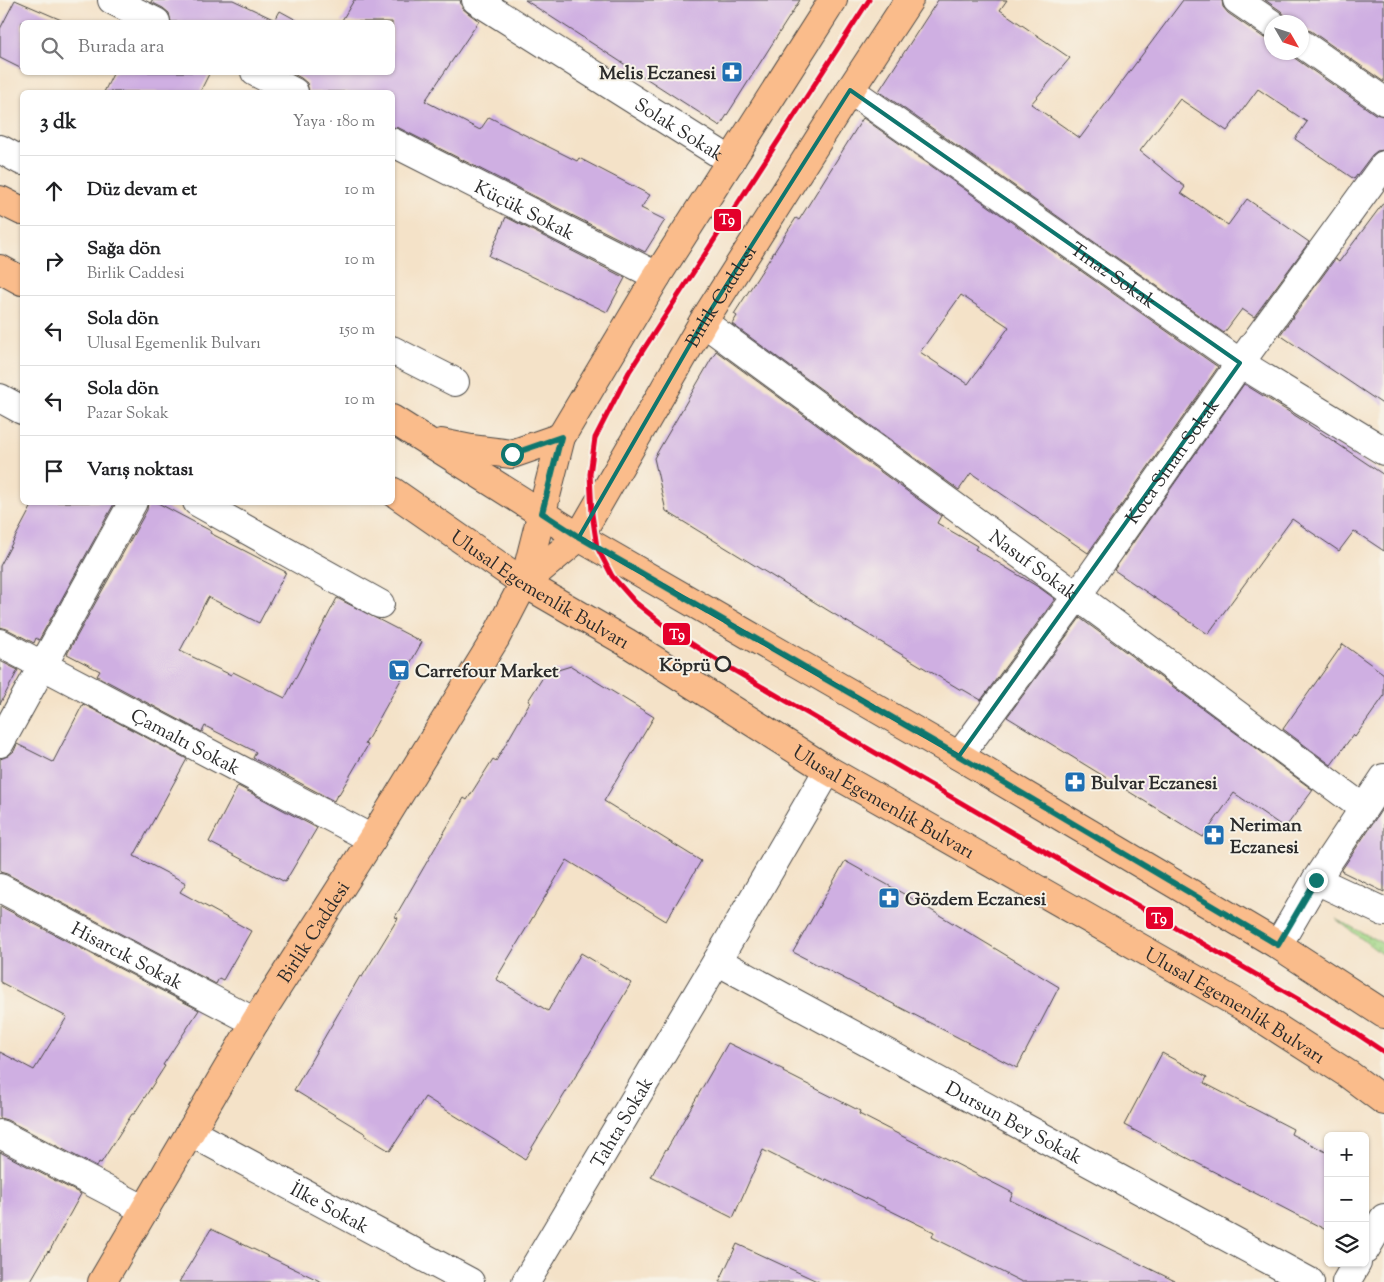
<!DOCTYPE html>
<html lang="tr">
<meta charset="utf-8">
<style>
body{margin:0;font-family:"Sorts Mill Goudy",serif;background:#f2f2f2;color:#202124}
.controls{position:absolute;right:15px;bottom:15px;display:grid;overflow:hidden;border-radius:8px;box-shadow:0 1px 4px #0004}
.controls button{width:45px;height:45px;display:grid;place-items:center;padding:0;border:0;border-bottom:1px solid #e0e0e0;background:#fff;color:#202124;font:25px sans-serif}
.compass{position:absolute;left:1264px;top:15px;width:45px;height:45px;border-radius:50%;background:#fff;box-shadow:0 1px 4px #0004;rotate:129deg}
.stop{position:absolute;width:15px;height:15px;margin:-11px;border:4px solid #0f766e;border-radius:50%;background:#fff}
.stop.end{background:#0f766e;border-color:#fff;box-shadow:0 1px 5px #0008}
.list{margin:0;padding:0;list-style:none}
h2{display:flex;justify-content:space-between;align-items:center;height:65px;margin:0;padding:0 20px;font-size:21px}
h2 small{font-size:16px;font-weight:400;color:#757577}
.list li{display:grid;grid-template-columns:32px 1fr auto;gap:15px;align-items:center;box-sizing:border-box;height:70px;padding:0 20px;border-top:1px solid #e0e0e0}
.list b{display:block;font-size:19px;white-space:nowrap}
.list p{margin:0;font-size:16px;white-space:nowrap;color:#757577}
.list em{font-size:16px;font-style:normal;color:#757577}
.icon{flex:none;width:28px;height:28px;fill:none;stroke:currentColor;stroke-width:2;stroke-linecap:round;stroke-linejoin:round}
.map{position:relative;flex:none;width:1384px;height:1282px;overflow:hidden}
.search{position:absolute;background:#fff;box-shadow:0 1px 4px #0004;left:20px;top:20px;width:375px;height:55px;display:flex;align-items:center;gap:12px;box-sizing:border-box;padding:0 18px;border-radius:8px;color:#757577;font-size:19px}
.panel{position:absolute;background:#fff;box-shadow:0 1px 4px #0004;left:20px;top:90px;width:375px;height:415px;border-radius:8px}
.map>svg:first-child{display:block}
.grass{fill:url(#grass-dots);stroke:#678159}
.building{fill:#cfafe2;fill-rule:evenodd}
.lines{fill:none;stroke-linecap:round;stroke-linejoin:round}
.minor-casing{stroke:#494643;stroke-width:30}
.major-casing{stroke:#494643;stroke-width:30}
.minor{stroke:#fff;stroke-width:28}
.major{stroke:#fabc8b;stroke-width:28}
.tram-1-casing{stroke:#f7f3e8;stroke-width:9}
.tram-1{stroke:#e4002b;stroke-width:5}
.route{stroke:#0f766e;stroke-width:6}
.marked{fill:none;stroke:#0f766e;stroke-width:4;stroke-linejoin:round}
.stop-dot{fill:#f7f3e8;stroke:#2b2b2b;stroke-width:2.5}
.labels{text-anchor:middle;stroke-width:4;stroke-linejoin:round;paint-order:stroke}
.poi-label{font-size:19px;font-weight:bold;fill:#2b2b2b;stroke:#f7f3e8;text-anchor:start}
.street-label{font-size:19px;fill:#2b2b2b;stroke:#f7f3e8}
.stop-label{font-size:19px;font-weight:bold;fill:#2b2b2b;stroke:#f7f3e8;text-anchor:end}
.line-badge{stroke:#f7f3e8;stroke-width:2}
.badge-label{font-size:14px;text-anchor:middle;font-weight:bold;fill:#fff}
</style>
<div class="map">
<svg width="1384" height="1282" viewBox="0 0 1384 1282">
<defs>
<pattern id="grass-dots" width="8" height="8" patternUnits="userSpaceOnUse" patternTransform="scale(1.25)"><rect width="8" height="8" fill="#a3d787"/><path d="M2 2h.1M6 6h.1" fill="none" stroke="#8cb975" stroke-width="1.8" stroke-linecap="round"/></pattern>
</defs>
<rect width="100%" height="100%" fill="#f7f3e8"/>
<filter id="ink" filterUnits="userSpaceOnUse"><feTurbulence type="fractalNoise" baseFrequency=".02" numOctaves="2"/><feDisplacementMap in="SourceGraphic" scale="10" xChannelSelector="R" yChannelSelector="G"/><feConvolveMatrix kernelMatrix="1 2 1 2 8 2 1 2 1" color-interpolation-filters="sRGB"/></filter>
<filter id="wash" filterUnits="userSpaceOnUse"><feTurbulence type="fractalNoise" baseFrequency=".0096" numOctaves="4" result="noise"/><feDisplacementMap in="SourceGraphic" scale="20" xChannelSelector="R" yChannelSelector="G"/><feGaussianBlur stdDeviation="1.12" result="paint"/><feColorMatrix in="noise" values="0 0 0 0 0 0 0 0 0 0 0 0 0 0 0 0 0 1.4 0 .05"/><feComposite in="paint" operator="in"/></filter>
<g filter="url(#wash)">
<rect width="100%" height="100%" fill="#f4e2c8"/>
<polygon class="grass" points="1336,919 1384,944 1384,956"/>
<g id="blocks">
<g class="building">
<polygon points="15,0 66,22 22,22 22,69 0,58 0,29"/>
<polygon points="152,0 233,0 275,20 280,11 300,22 171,22 169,13 163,8 151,2"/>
<polygon points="354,0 460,0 462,8 468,13 479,21 425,101 480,130 489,117 577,161 579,158 650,195 641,208 665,220 645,252 399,128 392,127 392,92 309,92 307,83 301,78 290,72 392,72 392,22 341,22"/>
<polygon points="525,0 800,0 720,126"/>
<polygon points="938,0 1007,0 1000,10 1070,58 1031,104 1080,138 1183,0 1222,0 1223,7 1228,13 1263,37 1272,40 1272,52 1289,52 1293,57 1375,114 1384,116 1384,150 1377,151 1372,155 1354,179 1295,139 1307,122 1258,89 1227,131 1180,99 1140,151 1185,187 1181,193 1228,225 1247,199 1309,242 1254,317 1242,309 1224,333 879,91"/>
<polygon points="1265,0 1384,0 1384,82 1311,31 1302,29 1302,22 1287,22 1286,17 1281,11"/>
<polygon points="114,72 210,72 200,92 104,92"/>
<path d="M 863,118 L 1218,367 L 1088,553 L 971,473 L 959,490 L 732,324 L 737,316 L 734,314 L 796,218 L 799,220 ZM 961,295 L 1009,327 L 968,384 L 920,352 Z"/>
<polygon points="1384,202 1384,405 1280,335 1335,259 1339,262"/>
<polygon points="506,217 625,278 607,312 489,256"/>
<polygon points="716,351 941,516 937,523 977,546 975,549 1040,588 1055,599 981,700 962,689 961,690 829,611 666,511 654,458"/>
<polygon points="1244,384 1299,418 1384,475 1384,551 1354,531 1339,551 1292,519 1208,634 1114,570"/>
<polygon points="34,502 115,502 39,640 36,638 34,643 7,629 0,627 0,566"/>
<polygon points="148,502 156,502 211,531 210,533 286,572 259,623 208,597 180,651 231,675 233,672 285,698 337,598 422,642 365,744 368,745 338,796 337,795 334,801 253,758 256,752 205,726 202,732 97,676 100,671 67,654 147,510"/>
<polygon points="1080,618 1313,790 1285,828 1234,793 1203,837 1007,717"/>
<polygon points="1343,644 1384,674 1384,696 1355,737 1353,735 1331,765 1283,729"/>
<polygon points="0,661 18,670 0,704"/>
<polygon points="571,666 654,717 604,801 701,861 666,921 567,860 496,979 548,1011 581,953 631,983 597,1041 525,1159 425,1097 390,1151 365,1136 366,1134 294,1090 360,976 362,977 398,918 395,917 464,798 467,800 493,759 496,761 530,702 528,701 545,674"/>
<polygon points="83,704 187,759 134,856 186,883 180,892 251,931 223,980 219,978 216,984 7,874 0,872 0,759 8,756 14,751 17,744 53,762"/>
<polygon points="238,786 317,828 285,882 209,842"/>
<polygon points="1384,806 1384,892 1341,871"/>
<polygon points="845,861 911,898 1059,987 1017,1068 793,952"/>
<polygon points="0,906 199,1010 163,1065 165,1066 134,1114 132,1114 101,1163 99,1162 97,1167 7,1120 0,1118 0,1052 34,1070 67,1017 0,982"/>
<polygon points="728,1043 784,1070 783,1072 860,1111 859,1114 1013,1193 1010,1200 1177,1282 1022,1282 932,1237 934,1232 826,1179 825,1181 763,1150 733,1218 651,1177 666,1149 667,1149"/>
<polygon points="1162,1053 1207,1077 1204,1083 1293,1129 1291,1134 1328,1153 1328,1231 1124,1125"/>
<polygon points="0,1152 81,1194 49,1252 48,1251 30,1282 0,1282"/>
<polygon points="211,1229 322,1282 179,1282"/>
<polygon points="737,1244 819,1282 719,1282"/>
</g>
</g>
</g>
<g filter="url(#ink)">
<use href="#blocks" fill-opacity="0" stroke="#494643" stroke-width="1"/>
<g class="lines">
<g class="minor-casing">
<g id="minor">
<polyline points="112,0 156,22"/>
<path id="s1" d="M 476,0 L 731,161"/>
<polyline points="1237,0 1272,24"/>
<polyline points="1302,44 1384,101"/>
<polyline points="255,72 294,92"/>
<path id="s2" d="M 850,90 L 1240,363 L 1384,451"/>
<path id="s3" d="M 392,142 L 657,276"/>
<polyline points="0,149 22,161"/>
<path id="s4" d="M 703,322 L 1077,596 L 1363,808"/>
<polyline points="392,350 455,382"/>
<polyline points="0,398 22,410"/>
<polyline points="197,502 380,604"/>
<path id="s5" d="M 0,643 L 372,839"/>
<polyline points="0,743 133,502"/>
<path id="s6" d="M 959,756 L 1077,596 L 1240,363 L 1384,165"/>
<polyline points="1316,880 1384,912"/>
<path id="s7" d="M 0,888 L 255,1022"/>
<polyline points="1278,945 1316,880 1384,778"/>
<path id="s8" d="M 717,961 L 1310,1282"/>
<path id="s9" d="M 190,1132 L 470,1282"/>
<polyline points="0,1134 145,1210"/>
<polyline points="1365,1250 1384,1218"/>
<path id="s10" d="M 526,1282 L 717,961 L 828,770"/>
<polyline points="1346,1282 1357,1263"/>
</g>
</g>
<g class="major-casing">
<g id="major">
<polyline points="0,200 22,211"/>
<polyline points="0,269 22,281"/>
<polyline points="392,419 579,537 959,756 1278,945 1384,1014"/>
<polyline points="441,443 471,449 512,454 561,437"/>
<path id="s11" d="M 392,491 L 524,583 L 626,642 L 828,770 L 1244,1007 L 1348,1074 L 1384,1101"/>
<path id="s12" d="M 524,583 L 579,537 L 703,322 L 850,90 L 909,0"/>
<path id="s13" d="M 102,1282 L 255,1022 L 372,839 L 495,639 L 524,583 L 561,437 L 657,276 L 833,0"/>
</g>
</g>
<use href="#minor" class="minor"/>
<use href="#major" class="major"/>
<g class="tram-1-casing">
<polyline id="tram-1" points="869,0 629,372 595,438 590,474 592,514 597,547 612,576 635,602 666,627 723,664 1351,1030 1384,1052"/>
</g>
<use href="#tram-1" class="tram-1"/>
</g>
</g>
<g class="lines" filter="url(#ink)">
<polyline class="route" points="512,454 561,437 542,513 579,537 959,756 1278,945 1316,880"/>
</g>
<path class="marked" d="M 850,90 L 1240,363 L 959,756 L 579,537 L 703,322 Z"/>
<defs>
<g id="pharmacy-square" transform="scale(1.125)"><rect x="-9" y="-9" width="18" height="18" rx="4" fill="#1f6fb2" stroke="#f7f3e8"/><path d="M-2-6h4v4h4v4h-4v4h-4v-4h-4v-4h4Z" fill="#fff"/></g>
<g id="supermarket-square" transform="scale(1.125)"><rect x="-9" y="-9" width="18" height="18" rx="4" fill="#1f6fb2" stroke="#f7f3e8"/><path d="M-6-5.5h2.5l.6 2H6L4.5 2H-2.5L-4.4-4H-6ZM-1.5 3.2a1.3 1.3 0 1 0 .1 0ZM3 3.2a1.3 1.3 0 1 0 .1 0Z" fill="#fff"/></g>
</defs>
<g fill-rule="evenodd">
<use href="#pharmacy-square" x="732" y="72"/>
<use href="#supermarket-square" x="399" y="670"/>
<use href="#pharmacy-square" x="1075" y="782"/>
<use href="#pharmacy-square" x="1214" y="835"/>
<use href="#pharmacy-square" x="889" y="898"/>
</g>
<circle class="stop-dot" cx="723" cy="664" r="7"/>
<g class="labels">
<g class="poi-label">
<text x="716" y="79" text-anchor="end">Melis Eczanesi</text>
<text x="415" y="677">Carrefour Market</text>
<text x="1091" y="789">Bulvar Eczanesi</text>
<text x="1230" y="831">Neriman<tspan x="1230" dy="22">Eczanesi</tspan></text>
<text x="905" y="905">Gözdem Eczanesi</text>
</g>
<g class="street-label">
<text dy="7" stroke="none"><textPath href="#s1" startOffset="241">Solak Sokak</textPath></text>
<text dy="7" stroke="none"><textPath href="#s3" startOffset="149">Küçük Sokak</textPath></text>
<text dy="7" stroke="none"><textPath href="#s2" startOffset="322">Tınaz Sokak</textPath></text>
<text dy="7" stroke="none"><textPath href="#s12" startOffset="351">Birlik Caddesi</textPath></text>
<text dy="7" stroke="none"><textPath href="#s6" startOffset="364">Koca Sinan Sokak</textPath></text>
<text dy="7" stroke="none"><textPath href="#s4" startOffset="410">Nasuf Sokak</textPath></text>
<text dy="7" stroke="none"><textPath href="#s11" startOffset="178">Ulusal Egemenlik Bulvarı</textPath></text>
<text dy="7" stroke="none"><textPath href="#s5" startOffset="210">Çamaltı Sokak</textPath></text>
<text dy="7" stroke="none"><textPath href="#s11" startOffset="582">Ulusal Egemenlik Bulvarı</textPath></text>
<text dy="7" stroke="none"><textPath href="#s13" startOffset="409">Birlik Caddesi</textPath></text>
<text dy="7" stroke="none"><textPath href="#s7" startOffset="144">Hisarcık Sokak</textPath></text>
<text dy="7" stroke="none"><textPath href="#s11" startOffset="988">Ulusal Egemenlik Bulvarı</textPath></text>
<text dy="7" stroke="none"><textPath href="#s10" startOffset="186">Tahta Sokak</textPath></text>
<text dy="7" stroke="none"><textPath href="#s8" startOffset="338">Dursun Bey Sokak</textPath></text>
<text dy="7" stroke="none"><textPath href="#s9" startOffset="159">İlke Sokak</textPath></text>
</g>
<g class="stop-label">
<text x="711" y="671">Köprü</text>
</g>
</g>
<g class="line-badge">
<rect x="713" y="208" width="29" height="24" rx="5" fill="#e4002b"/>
<rect x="662" y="622" width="29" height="24" rx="5" fill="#e4002b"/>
<rect x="1145" y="906" width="29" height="24" rx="5" fill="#e4002b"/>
</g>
<g class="badge-label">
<text x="727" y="224">T9</text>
<text x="677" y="639">T9</text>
<text x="1159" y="923">T9</text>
</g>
</svg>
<div class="controls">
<button>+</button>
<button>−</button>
<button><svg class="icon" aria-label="layers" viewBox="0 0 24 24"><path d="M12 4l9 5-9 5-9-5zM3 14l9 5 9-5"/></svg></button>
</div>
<svg class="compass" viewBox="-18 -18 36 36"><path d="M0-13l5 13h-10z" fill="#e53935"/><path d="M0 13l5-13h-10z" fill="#757577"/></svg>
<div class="stop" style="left:512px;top:454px"></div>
<div class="stop end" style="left:1316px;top:880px"></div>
<div class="search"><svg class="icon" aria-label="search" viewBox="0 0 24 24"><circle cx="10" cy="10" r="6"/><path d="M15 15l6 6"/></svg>Burada ara</div>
<section class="panel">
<h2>3 dk<small>Yaya · 180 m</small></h2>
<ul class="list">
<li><svg class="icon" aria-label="ahead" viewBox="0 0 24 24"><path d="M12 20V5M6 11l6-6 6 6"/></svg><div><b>Düz devam et</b></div><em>10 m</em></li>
<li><svg class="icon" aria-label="right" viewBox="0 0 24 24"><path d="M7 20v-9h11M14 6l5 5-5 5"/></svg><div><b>Sağa dön</b><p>Birlik Caddesi</p></div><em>10 m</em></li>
<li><svg class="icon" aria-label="left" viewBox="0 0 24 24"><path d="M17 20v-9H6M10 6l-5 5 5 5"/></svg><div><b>Sola dön</b><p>Ulusal Egemenlik Bulvarı</p></div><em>150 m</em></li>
<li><svg class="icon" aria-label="left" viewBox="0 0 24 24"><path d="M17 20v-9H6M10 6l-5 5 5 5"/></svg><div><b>Sola dön</b><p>Pazar Sokak</p></div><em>10 m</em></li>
<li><svg class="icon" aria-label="arrive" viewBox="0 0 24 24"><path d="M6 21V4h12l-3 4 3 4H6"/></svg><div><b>Varış noktası</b></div></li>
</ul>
</section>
</div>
